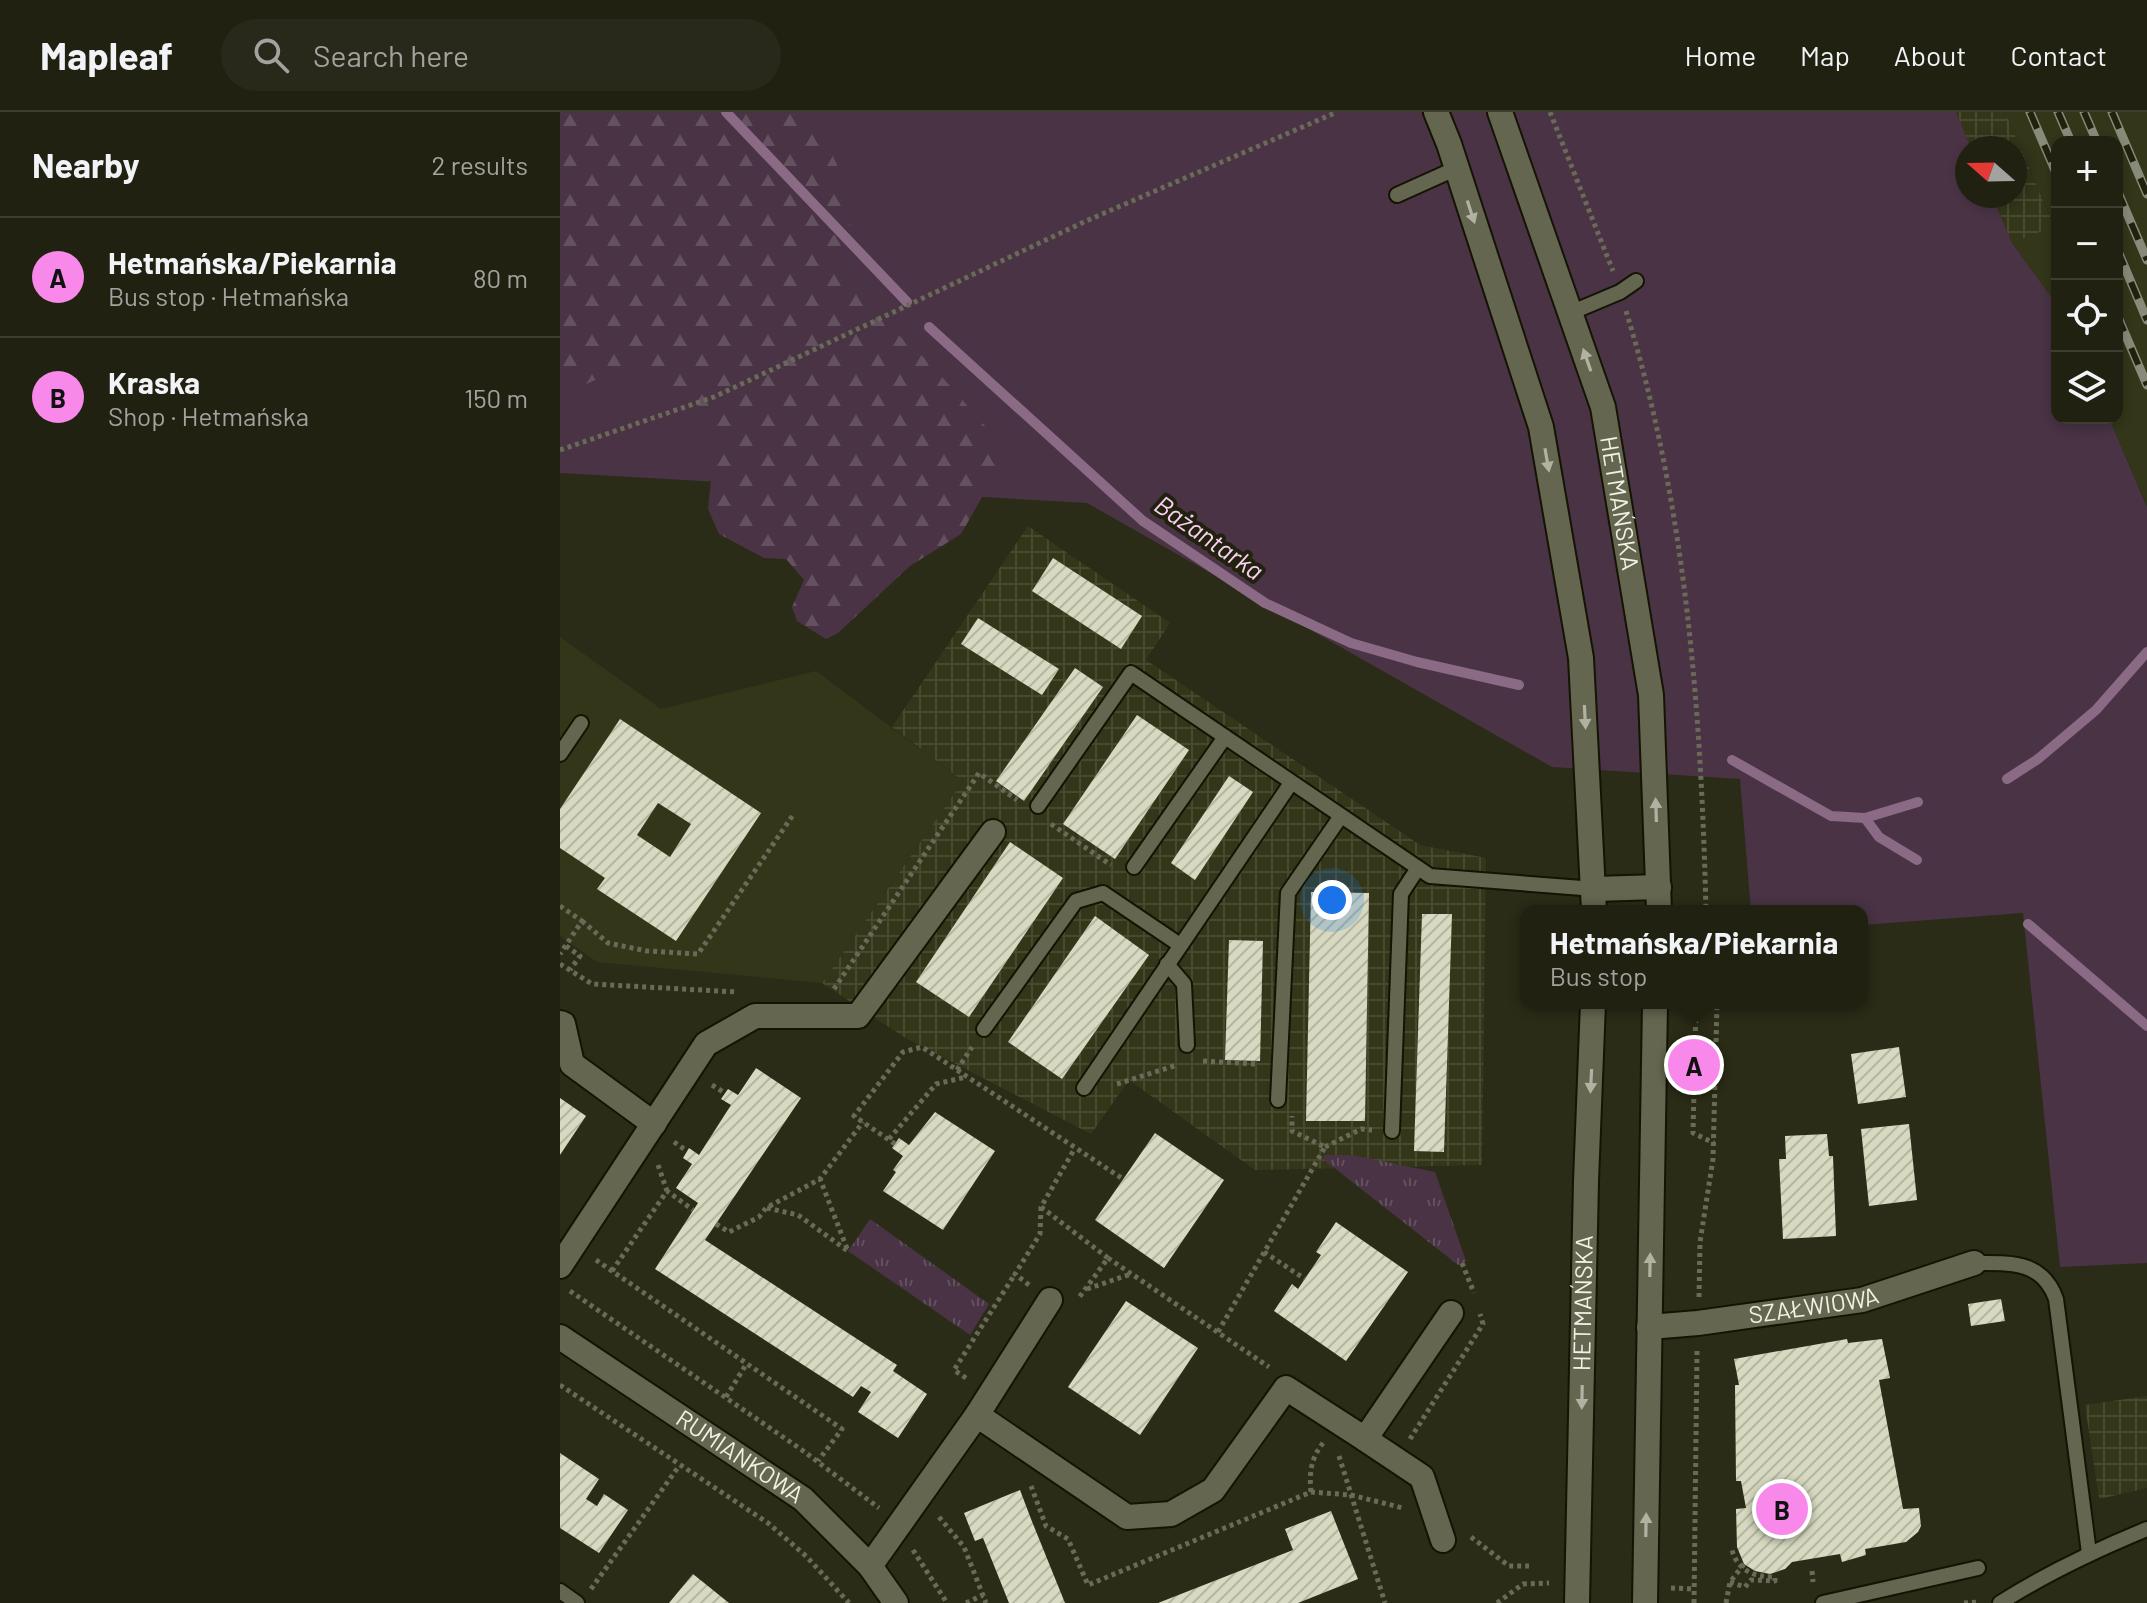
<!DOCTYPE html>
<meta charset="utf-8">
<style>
body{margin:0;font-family:Barlow,sans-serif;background:#28291a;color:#f1f3f6}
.controls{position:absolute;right:24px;top:24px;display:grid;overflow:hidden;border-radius:16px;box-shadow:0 4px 12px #0003}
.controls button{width:72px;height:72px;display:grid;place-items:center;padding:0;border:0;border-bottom:2px solid #3d3e31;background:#202111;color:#f1f3f6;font:40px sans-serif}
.compass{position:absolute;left:1395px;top:24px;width:72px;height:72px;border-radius:50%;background:#202111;box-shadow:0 4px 12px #0003;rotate:290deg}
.you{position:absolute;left:772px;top:788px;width:28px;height:28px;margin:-20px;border:6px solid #fff;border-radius:50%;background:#1a73e8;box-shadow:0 0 0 12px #1a73e833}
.badge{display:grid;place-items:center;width:52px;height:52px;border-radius:50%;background:#f888e9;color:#111;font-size:26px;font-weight:700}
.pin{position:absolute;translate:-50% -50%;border:4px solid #fff;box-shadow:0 2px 8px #0006}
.popup{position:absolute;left:960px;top:793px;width:348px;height:104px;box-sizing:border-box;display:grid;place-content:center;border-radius:16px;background:#202111;filter:drop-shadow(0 2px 6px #0005);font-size:26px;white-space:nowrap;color:#a2a39f}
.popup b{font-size:30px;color:#f1f3f6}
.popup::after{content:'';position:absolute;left:50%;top:100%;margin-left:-16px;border:16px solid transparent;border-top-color:#202111}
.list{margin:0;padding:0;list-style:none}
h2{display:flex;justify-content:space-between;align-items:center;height:104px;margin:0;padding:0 32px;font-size:34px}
h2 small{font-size:26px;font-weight:400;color:#a2a39f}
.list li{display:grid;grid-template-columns:52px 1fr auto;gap:24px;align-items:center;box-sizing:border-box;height:120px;padding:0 32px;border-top:2px solid #3d3e31}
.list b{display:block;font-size:30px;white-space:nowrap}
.list p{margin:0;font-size:26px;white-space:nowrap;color:#a2a39f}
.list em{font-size:26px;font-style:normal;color:#a2a39f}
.icon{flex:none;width:44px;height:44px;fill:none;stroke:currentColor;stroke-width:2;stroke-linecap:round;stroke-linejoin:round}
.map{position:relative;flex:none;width:1587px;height:1491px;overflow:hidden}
header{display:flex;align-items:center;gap:48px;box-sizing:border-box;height:112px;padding:0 40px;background:#202111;border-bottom:2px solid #3d3e31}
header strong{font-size:38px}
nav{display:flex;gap:44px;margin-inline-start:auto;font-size:28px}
.search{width:560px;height:72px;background:#28291a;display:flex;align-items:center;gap:20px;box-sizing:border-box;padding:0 28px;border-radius:44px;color:#a2a39f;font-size:30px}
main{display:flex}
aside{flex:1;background:#202111}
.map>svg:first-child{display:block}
.built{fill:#34361a}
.industrial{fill:url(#industrial-grid)}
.green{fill:#493345}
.forest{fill:url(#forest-firs)}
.park{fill:url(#park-tufts)}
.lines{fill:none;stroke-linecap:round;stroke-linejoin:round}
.stream{stroke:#8a6a85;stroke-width:10}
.building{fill:url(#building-hatch);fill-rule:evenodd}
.lane-casing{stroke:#131403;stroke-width:18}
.street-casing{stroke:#131403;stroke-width:28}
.secondary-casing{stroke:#131403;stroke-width:28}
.path{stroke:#696b58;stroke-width:5;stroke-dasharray:4 4;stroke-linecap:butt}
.lane{stroke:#64664f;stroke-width:14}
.street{stroke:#64664f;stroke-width:24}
.secondary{stroke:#64664f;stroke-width:24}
.rail-casing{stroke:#898b7a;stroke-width:9}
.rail{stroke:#21220e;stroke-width:6;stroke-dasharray:18;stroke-linecap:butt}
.oneway{fill:#b1b3a2}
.labels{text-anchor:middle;stroke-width:8;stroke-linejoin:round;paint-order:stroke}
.street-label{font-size:24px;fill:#f0f2e5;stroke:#21220e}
.water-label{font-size:26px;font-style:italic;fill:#fccff4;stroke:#21220e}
</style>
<header>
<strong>Mapleaf</strong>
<div class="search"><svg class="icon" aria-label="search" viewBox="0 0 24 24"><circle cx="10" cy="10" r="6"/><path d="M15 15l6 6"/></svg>Search here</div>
<nav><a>Home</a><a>Map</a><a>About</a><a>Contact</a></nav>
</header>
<main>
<aside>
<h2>Nearby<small>2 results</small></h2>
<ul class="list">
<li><span class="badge">A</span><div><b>Hetmańska/Piekarnia</b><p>Bus stop · Hetmańska</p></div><em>80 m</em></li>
<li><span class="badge">B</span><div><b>Kraska</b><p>Shop · Hetmańska</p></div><em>150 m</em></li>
</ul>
</aside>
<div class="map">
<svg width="1587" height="1491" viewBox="0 0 1587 1491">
<defs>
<pattern id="industrial-grid" width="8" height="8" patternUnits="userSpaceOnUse" patternTransform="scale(2)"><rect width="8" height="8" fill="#34361a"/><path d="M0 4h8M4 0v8" fill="none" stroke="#484a30"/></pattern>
<pattern id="forest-firs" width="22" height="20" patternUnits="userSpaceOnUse" patternTransform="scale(2)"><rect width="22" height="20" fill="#493345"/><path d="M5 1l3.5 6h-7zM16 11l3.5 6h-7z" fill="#645160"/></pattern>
<pattern id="park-tufts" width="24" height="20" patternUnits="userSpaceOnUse" patternTransform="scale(2)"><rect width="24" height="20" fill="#493345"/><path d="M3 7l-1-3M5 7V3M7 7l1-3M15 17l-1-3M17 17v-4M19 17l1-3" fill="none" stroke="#645160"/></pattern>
<pattern id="building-hatch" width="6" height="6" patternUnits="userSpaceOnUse" patternTransform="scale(2)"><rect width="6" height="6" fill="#d7dac0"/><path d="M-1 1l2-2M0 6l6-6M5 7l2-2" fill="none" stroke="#b3b6a1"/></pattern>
</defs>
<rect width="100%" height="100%" fill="#2a2c17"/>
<g class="built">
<polygon points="1445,0 1587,0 1587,394 1549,306 1557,306 1557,30 1497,30 1497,193 1452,131 1494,113"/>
<polygon points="0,525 101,597 256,559 403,669 262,871 37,850 0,824"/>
</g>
<g class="industrial">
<polygon points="1396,0 1445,0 1494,114 1452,131 1432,84 1455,84 1455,36 1411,36"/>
<polygon points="468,414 610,511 586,548 860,733 926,746 922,1053 695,1058 569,968 531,1022 344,925 262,871 403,669 332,615"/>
<polygon points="1587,1284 1587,1376 1539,1387 1525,1293"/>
</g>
<polygon class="green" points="0,0 1396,0 1411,36 1407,36 1407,84 1432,84 1452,131 1497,193 1497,306 1549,306 1587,395 1587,1151 1500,1155 1463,801 1302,813 1302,799 1191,799 1180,667 992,655 527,391 0,361"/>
<polygon class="forest" points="0,0 241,0 273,44 295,93 282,148 304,193 368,249 448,340 401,422 350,454 278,521 266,527 237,509 232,495 244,468 226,447 204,446 159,422 148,397 153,349 150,302 79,248 0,284"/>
<g class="park">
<polygon points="765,1043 792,1043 875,1060 906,1149 898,1153 763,1047"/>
<polygon points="310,1107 429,1192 410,1223 288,1139"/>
</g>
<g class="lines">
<g class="stream">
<polyline points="166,0 347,190"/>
<polyline points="369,215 583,409 705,491 791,531 857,550 959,573"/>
<polyline points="1172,648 1271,704 1305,706 1358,690"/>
<polyline points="1447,667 1478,647 1536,598 1587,540"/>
<polyline points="1305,706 1319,725 1357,748"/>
<polyline points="1468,812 1587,914"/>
</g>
</g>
<g class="building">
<polygon points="493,446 582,504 561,537 472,479"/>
<polygon points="418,506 499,557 482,583 401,532"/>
<polygon points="515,556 543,575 464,689 436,669"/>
<polygon points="577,603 629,638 555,747 503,712"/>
<path d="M 60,607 L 201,701 L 116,829 L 37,777 L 45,766 L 0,736 L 0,697 ZM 98,691 L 131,712 L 110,745 L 77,723 Z"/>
<polygon points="669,664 693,680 635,768 611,751"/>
<polygon points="450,730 503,766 409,905 356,870"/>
<polygon points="751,780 809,781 805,1009 746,1009"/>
<polygon points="862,802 892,802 884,1040 854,1039"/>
<polygon points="535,804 589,843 502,967 448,930"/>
<polygon points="669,828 703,829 700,949 665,948"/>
<polygon points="1339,935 1346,985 1298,992 1291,942"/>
<polygon points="196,956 241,986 145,1128 337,1253 333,1259 367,1282 338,1326 298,1300 311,1280 301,1274 293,1285 95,1157 138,1091 116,1076 132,1052 123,1046 129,1036 139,1043 171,993 161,987 168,977 178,983"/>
<polygon points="0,986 26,1004 0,1043"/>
<polygon points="375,1000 435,1039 383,1118 323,1079 336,1060 333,1058 343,1044 332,1036 339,1026 349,1033"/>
<polygon points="1349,1012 1357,1088 1309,1094 1301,1017"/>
<polygon points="595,1021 664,1068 604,1156 535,1108"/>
<polygon points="1267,1022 1269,1044 1273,1044 1276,1124 1223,1127 1219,1047 1226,1047 1225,1024"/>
<polygon points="776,1110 848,1160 786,1249 714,1199 732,1172 738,1177 761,1143 756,1140"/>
<polygon points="1441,1187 1445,1209 1411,1214 1408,1192"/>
<polygon points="566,1189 638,1236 580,1323 508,1275"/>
<polygon points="1287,1227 1288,1231 1322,1227 1330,1266 1319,1268 1343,1397 1359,1396 1361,1414 1358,1420 1346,1430 1305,1437 1306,1443 1282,1450 1280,1442 1232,1450 1225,1457 1210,1462 1195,1459 1184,1452 1177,1435 1176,1397 1186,1396 1181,1369 1176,1369 1175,1273 1179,1273 1174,1247"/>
<polygon points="0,1341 39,1367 26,1387 37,1394 44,1382 68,1398 39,1441 0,1416"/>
<polygon points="460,1378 471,1407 505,1491 449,1491 423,1426 415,1429 404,1401"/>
<polygon points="771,1399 798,1467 738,1491 598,1491 733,1438 725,1417"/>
<polygon points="133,1462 169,1491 109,1491"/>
</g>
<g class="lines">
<g class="lane-casing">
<g id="lane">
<polyline points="837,83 897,56"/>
<polyline points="1010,201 1060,180 1076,169"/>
<polyline points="0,642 21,611"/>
<polyline points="478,694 571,561 870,764 1035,777"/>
<polyline points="574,755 665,625"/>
<polyline points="607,852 624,872 627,933"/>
<polyline points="424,917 516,789 543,781 620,833"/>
<polyline points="524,976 731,671"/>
<polyline points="718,988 728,781 781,704"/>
<polyline points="832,1019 841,782 858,756"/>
<path d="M 1414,1151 C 1450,1151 1482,1148 1496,1187 L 1529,1441"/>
<polyline points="0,1479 17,1491"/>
<polyline points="1263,1491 1418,1456"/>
<path d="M 1440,1491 C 1487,1461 1536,1438 1587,1417"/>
</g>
</g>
<g class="street-casing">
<g id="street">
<polyline points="0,911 3,912 12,952 94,1012"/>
<polyline points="0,1154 146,932 195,904 298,904 433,720"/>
<path id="s1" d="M 1089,1215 L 1138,1211 L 1302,1188 L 1414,1151"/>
<path id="s2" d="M 0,1225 L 243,1387 L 310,1454 L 336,1491"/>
<polyline points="417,1303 490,1188"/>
<polyline points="805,1327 862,1365 883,1428"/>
<polyline points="310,1454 417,1303 567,1405 611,1402 653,1378 726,1276 805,1327 891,1201"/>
</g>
</g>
<g class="secondary-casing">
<g id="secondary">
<polyline points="876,0 889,32 981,315 1021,546 1034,799"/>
<path id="s3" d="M 940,0 L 1043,295 L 1091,583 L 1099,799"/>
<polyline points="1035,777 1099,775"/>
<path id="s4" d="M 1017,1491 L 1026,1069 L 1033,891"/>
<polyline points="1085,1491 1095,891"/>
</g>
</g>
<g class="path">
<polyline points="990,0 1053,159"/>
<path d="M 1066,199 C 1126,393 1141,597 1146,799"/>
<polyline points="0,338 154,285 526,109 777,0"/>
<polyline points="491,712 551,753"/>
<polyline points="0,794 22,809 0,842"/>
<polyline points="22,809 48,831 87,839 138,842 233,703"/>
<polyline points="6,834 20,844 10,858"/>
<polyline points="0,852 32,872 177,880"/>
<polyline points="274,877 419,661 457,688"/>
<polyline points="1136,891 1133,1021 1154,1031"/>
<polyline points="643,949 696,952"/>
<polyline points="397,958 412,935"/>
<polyline points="557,972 617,953"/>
<polyline points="152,973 165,981"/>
<polyline points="329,1027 376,972 406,965"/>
<polyline points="114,1030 127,1039"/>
<polyline points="335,1032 294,1004 343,940 362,935 563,1067"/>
<polyline points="765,1035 801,1017 812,1018"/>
<polyline points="98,1053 107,1079"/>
<polyline points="481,1095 548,1146 518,1187"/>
<polyline points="207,1096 238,1103 288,1139 260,1067"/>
<polyline points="156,1112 169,1120 199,1105 206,1096 260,1067 303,1010"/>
<polyline points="704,1140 745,1167"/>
<polyline points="548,1146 709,1255"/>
<polyline points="36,1148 282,1317 258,1349"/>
<polyline points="902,1151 914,1181"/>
<polyline points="52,1159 107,1079 133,1098"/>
<polyline points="469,1173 455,1162 480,1122 481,1095 515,1036"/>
<polyline points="527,1177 571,1162"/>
<polyline points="10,1179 242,1338 319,1396"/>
<polyline points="1139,1185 1140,1130 1153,1047 1157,891"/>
<polyline points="658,1220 765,1035 732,1019 732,1004"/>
<polyline points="406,1266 394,1258 455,1162"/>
<polyline points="0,1273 208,1411 247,1445 289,1491"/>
<polyline points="166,1285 187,1251"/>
<polyline points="850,1327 923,1212 920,1202"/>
<polyline points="779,1344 825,1491"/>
<polyline points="471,1374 486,1414 508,1427 528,1473 751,1380 791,1383 843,1396"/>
<path d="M 751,1380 C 749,1361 751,1346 763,1331"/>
<polyline points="379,1405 404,1435 426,1491"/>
<polyline points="911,1425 949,1454 969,1454"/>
<polyline points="353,1438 387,1491"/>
<polyline points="1252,1459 1253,1470"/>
<path d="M 1170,1470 L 1185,1475 L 1191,1468 L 1215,1469 L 1215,1465 C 1194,1465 1178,1459 1172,1438"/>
<polyline points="1111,1476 1134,1477"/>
<polyline points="31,1477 119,1354"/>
<polyline points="406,1491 423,1483"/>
<polyline points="937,1491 963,1472 989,1471"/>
<polyline points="1134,1491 1137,1239"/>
<polyline points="1166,1491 1170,1470 1184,1452"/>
<polyline points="1404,1491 1418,1490"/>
</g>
<use href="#lane" class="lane"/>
<use href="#street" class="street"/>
<use href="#secondary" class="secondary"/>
<g class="rail-casing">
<g id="rail">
<polyline points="1470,0 1497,63"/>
<polyline points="1498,0 1511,30"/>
<polyline points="1524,0 1537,30"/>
<polyline points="1552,0 1587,82"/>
<polyline points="1557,78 1587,148"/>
<polyline points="1557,137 1587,208"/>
<polyline points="1557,203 1587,273"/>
</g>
</g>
<use href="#rail" class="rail"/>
</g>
<defs><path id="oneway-solid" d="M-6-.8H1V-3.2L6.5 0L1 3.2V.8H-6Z" transform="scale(2)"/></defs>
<g class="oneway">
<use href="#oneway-solid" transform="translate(911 100) rotate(72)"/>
<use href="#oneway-solid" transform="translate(1027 248) rotate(-109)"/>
<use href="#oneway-solid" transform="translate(987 348) rotate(80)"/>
<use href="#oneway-solid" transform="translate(1025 605) rotate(87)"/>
<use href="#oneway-solid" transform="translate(1096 698) rotate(-92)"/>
<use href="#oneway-solid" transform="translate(1031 969) rotate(93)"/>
<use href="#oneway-solid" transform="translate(1090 1153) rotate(-89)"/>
<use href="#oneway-solid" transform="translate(1022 1285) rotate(91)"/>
<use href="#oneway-solid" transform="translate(1086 1413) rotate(-89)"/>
</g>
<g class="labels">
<g class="street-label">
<text dy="8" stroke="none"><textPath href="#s3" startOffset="410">HETMAŃSKA</textPath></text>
<text dy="8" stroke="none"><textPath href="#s4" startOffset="300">HETMAŃSKA</textPath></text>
<text dy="8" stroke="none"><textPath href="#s1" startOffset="166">SZAŁWIOWA</textPath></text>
<text dy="8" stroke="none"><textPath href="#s2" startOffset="216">RUMIANKOWA</textPath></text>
</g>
<g class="water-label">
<text transform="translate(649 426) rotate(35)" y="9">Bażantarka</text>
</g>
</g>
</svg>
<div class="controls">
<button>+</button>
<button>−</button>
<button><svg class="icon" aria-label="locate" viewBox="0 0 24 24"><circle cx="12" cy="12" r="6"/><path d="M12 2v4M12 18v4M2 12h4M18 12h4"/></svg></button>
<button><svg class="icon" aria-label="layers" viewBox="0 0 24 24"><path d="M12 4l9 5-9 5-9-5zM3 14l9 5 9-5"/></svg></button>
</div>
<svg class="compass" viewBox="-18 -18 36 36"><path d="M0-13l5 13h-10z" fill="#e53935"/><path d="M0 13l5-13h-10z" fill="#a2a39f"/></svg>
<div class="you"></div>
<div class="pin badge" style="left:1134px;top:953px">A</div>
<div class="popup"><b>Hetmańska/Piekarnia</b>Bus stop</div>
<div class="pin badge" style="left:1222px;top:1397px">B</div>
</div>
</main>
